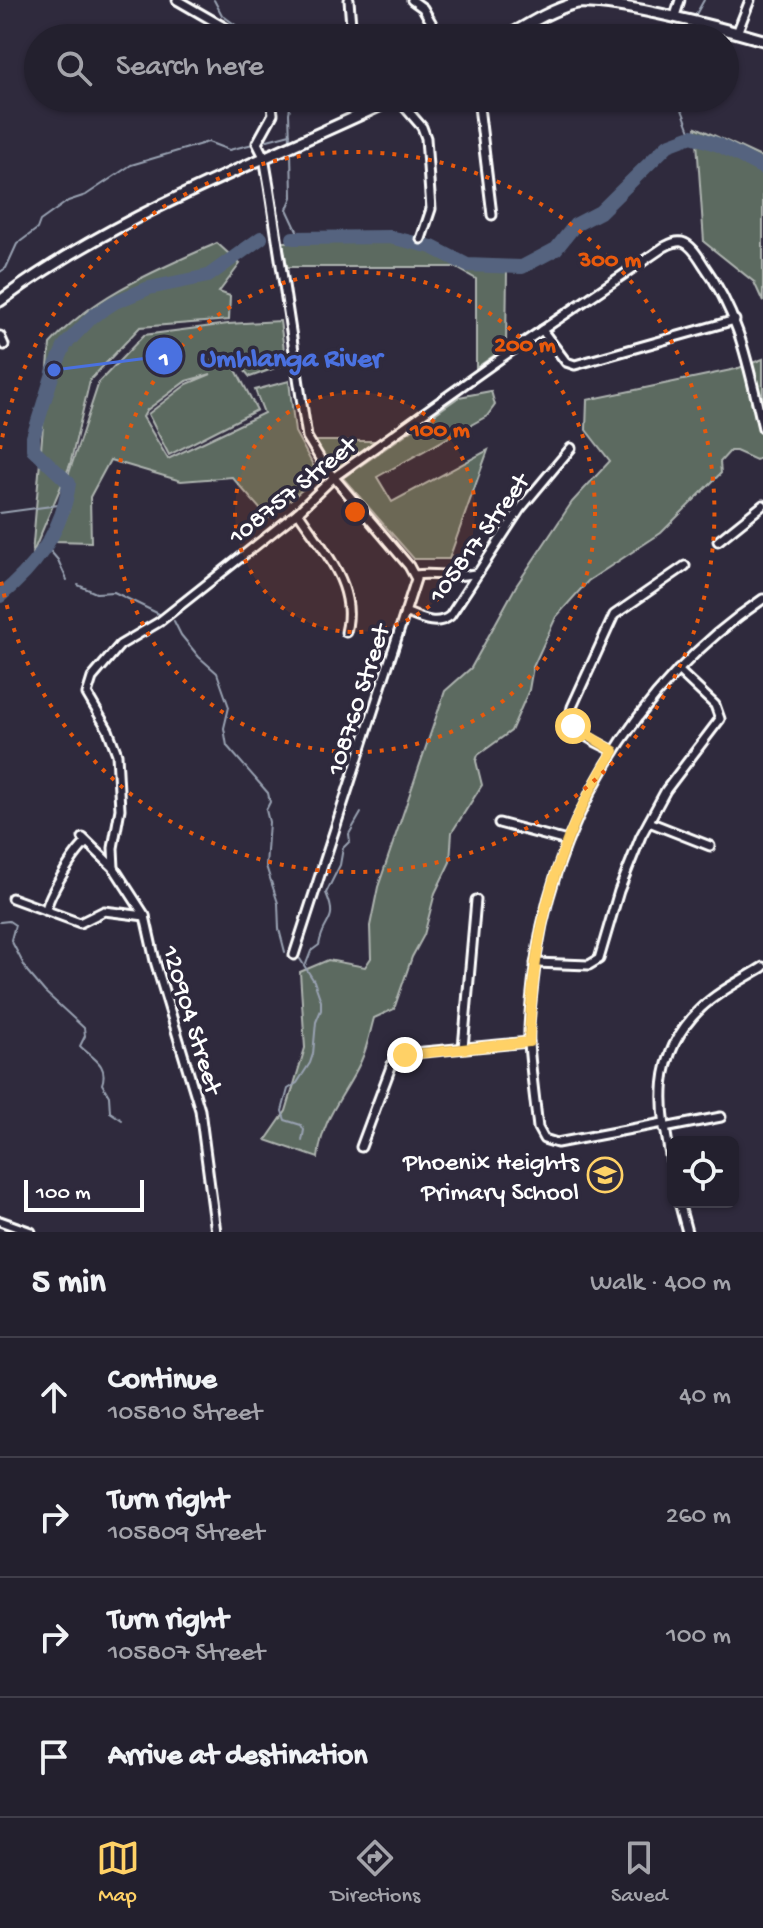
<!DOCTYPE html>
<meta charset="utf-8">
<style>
body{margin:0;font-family:"Gochi Hand",sans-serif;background:#2f2d3a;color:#f1f3f6}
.controls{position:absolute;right:24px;bottom:24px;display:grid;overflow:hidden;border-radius:12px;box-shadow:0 2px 6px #0004}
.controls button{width:72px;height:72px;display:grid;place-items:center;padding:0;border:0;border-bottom:2px solid #403e4a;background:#23202e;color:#f1f3f6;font:40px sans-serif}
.scale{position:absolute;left:24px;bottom:20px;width:120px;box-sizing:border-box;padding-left:8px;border:4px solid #fff;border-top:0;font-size:22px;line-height:28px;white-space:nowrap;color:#fff;-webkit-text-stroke:6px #2f2a3d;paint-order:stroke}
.stop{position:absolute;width:24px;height:24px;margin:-18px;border:6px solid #ffd166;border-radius:50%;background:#fff}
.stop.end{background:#ffd166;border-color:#fff;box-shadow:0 2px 8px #0008}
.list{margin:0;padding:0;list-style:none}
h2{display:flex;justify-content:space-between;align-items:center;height:104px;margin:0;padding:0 32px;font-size:34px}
h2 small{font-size:26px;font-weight:400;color:#a3a3aa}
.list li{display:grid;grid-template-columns:52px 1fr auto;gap:24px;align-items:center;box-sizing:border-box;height:120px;padding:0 32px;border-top:2px solid #403e4a}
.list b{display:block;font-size:30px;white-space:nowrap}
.list p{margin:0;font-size:26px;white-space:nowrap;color:#a3a3aa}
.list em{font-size:26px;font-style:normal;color:#a3a3aa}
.icon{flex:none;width:44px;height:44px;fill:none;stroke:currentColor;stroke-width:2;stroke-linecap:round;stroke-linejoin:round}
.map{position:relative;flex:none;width:763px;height:1232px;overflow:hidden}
.search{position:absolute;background:#23202e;box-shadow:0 2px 6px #0004;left:24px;right:24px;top:24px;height:88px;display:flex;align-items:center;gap:20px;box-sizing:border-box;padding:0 28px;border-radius:44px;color:#a3a3aa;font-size:30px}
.sheet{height:584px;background:#23202e}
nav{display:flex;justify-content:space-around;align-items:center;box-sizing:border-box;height:112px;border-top:2px solid #403e4a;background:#23202e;font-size:22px;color:#a3a3aa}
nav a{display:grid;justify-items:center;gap:4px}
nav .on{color:#ffd166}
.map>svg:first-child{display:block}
.green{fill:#5c6a60;stroke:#aeb4b0;stroke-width:2}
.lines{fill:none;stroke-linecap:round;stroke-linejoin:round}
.stream{stroke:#99a2b2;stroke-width:2}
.river{stroke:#55647f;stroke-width:14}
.minor-casing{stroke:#fff;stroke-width:13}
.tertiary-casing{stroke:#fff;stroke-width:15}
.minor{stroke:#2f2a3d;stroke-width:7}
.tertiary{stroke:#2f2a3d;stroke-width:9}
.route{stroke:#ffd166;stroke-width:10}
.ring{fill:none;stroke:#e8590c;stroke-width:4;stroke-dasharray:4 8}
.labels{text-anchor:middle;stroke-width:7;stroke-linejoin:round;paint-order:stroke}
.street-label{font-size:26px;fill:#fff;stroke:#2f2a3d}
.poi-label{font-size:26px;fill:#fff;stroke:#2f2a3d;text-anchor:end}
.centre{fill:#e8590c;stroke:#2f2a3d;stroke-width:4}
.ring-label{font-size:24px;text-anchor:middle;font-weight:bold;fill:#e8590c;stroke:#2f2a3d;stroke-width:7;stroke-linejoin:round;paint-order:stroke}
.leader{fill:none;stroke:#4a71e0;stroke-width:3}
.callout-dot{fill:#4a71e0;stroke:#2f2a3d;stroke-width:3}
.mark-label{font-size:24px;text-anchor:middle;font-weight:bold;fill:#fff}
.callout-label{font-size:28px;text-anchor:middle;font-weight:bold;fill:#4a71e0;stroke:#2f2a3d;stroke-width:7;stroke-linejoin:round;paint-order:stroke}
</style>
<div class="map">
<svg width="763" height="1232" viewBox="0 0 763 1232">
<rect width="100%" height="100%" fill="#2f2a3d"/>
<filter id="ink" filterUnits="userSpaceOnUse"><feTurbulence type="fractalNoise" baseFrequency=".0125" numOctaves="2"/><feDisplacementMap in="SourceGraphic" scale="16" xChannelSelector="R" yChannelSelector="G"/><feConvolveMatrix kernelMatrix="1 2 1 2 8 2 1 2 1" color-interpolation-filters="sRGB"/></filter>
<g filter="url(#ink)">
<g class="green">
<polygon points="696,127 763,158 763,302 754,282 704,242"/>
<polygon points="391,240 431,249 466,268 507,270 506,347 476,368 476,279 455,267 287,267 283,242"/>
<path d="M 217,243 L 240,264 L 219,292 L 230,296 L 229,320 L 140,327 L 90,380 L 70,465 L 32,555 L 50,344 C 94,295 157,270 217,243 Z"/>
<path d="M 280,321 L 286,364 L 250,377 L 239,364 L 234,366 L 257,410 L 169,455 L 148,414 L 187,384 L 211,374 L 186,381 L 147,410 L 143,417 L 168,459 L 264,413 L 255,390 L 289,381 L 295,432 L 319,476 L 268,518 L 232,477 L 181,481 L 110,460 L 90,497 L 91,542 L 55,541 C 64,524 79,494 68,476 L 99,382 L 144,335 L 228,324 Z"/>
<path d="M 763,359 L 763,457 L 756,460 L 736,451 L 730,451 L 720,462 L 721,473 L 661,533 L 588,581 L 556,617 L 533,667 L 529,690 L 511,731 L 478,755 L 476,761 L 482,785 L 452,832 L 450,862 L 435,893 L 424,935 L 412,957 L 394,1009 L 374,1018 C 370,1032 367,1048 361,1061 C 344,1098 323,1114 318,1158 L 266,1140 L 286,1111 L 305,1048 L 300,972 L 328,960 L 365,967 L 371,958 L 370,926 L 378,887 L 445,691 L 471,668 L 516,586 L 572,502 L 610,461 L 586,430 L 587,400 L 736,369 Z"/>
<polygon points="491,391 495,405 487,416 377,477 392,502 488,450 449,559 414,559 343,478 459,397"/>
<polygon points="313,441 375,441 338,470 333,467"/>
</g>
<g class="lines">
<g class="stream">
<polyline points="214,0 222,15 253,38"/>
<polyline points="695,16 704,0"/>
<polyline points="692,38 693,27"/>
<polyline points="682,98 681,107 692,136"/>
<polyline points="290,140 289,113 292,98"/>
<polyline points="260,142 290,134"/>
<polyline points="291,151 292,197 287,209 300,237"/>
<polyline points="0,272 6,268 17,244 37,229 40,221 68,201 86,195 131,165 208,142 229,150 253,144"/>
<polyline points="0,513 66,504"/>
<polyline points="46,546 58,560 67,580"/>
<polyline points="78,585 96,593 114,592 159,614"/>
<polyline points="174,621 181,635 199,657 217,673 229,707 224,728 227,746 268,793 270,802 266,810 269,822 266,866 278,903 279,929 285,952"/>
<path d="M 0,922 L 9,921 L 15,925 L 11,940 L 27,971 L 45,992 L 84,1028 L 85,1036 L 80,1046 C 92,1058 109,1064 102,1084 L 109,1096 L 110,1112 L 122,1120"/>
<polyline points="300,959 314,981 321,1001 321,1010 316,1022 313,1054 310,1063 297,1083 288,1089 282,1111 285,1120 301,1125 304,1130 302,1141"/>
<path d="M 306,964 L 311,951 L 319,945 C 324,917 339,923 326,893 L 340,865 L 343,848 L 350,841 L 349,834 L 361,813"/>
</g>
<g class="river">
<polyline points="293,238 390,237 432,247 467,265 522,267 556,249 575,225 600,212 668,145 692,136 719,145 763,168"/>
<path d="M 0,596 C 37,566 63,530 69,483 L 33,449 L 33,437 L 54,370 L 65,345 L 93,316 L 115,302 L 149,288 L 208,276 L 261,238"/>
</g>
<g class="minor-casing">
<g id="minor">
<polyline points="177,0 243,38"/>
<polyline points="349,0 352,38"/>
<polyline points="412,0 423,8 440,38"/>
<polyline points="675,16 680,0"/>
<polyline points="737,33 750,0"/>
<polyline points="271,98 273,114 257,143 264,157 269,186 307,437 325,467 409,566 416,579 294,955"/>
<polyline points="362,98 365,113"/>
<polyline points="397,98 422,127 426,138 431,209 421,239"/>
<polyline points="478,98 492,215"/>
<polyline points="542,330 566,362 575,365 735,320"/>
<polyline points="0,336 4,345"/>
<path d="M 298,512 C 322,549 358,585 346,632"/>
<polyline points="718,541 763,505"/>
<path d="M 415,575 C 436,572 457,579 478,573"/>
<path d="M 405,612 C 420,618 436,627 450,616 L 520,509 L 571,448"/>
<path d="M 614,751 C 596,741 565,732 572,707 L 614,615 L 685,566"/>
<polyline points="649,822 710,846"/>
<polyline points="499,823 567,841"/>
<polyline points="83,838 114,868 145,916 155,961 200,1110 216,1232"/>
<path d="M 114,868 L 113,848 L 120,809 L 117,754 L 108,730 L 87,694 L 92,678 L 120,645 L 159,622 L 298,512 L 334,477 L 501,358 L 664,247 C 670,244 675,241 682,242 C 691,244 698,256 703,264 C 741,317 748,366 763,428"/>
<polyline points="12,898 80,923 104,911 145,916"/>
<path d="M 46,910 C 49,894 74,853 86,843"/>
<polyline points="535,963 589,965 599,959 619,891 641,836 666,790 720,719 715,705 678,670"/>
<polyline points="463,1048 476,900"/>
<path d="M 663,1123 L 557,1143 L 544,1139 L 538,1128 C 535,1100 531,1072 529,1043 C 528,1023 531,1003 533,983 C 548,829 635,685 763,599"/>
<polyline points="664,1128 721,1117"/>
<polyline points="361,1147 392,1064 400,1056 413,1053 529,1042"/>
<path d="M 673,1170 C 660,1109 651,1056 701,1008 C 719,991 742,980 763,967"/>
<polyline points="679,1202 687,1232"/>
<polyline points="0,1221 31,1232"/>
</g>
</g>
<g class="tertiary-casing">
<g id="tertiary">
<path d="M 505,38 C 527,25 552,9 577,3 C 616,0 721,28 763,40"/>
<path d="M 0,301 C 121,211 261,163 396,98"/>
</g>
</g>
<use href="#minor" class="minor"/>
<use href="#tertiary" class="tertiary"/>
</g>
</g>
<g class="lines" filter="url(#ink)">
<path class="route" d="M 405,1055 L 529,1042 C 533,935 554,842 614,751 L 573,726"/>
</g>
<circle cx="355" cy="512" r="120" fill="#e8590c" fill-opacity=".12"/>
<g class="ring">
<circle cx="355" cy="512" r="120"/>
<circle cx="355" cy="512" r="240"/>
<path d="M0 449A360 360 0 1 1 0 575"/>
</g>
<defs>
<g id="school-ring" transform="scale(1.8)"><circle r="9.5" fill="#2f2a3d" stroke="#ffd166" stroke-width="1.5"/><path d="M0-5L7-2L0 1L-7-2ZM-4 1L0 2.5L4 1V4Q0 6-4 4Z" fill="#ffd166"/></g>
</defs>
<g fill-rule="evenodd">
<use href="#school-ring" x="605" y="1175"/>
</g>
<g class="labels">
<g class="street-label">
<text transform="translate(291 489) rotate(-39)" y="9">108757 Street</text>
<text transform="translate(477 537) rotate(-54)" y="9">105817 Street</text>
<text transform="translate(356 699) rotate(-72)" y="9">108760 Street</text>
<text transform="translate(194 1019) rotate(73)" y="9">120904 Street</text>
</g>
<g class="poi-label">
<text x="579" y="1169">Phoenix Heights<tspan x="579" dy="30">Primary School</tspan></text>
</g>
</g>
<circle cx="355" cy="512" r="12" class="centre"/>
<g class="ring-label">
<text x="610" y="266">300 m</text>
<text x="525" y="351">200 m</text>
<text x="440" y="436">100 m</text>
</g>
<path class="leader" d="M54 370L164 356"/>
<g class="callout-dot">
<circle cx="54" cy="370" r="8"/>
<circle cx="164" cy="356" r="20"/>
</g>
<g class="mark-label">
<text x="164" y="365">1</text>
</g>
<g class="callout-label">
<text x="291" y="366">Umhlanga River</text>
</g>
</svg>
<div class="controls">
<button><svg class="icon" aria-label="locate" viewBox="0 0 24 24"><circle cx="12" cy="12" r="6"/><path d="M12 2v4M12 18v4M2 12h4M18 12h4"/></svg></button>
</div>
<div class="scale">100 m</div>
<div class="stop" style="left:573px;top:726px"></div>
<div class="stop end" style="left:405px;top:1055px"></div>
<div class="search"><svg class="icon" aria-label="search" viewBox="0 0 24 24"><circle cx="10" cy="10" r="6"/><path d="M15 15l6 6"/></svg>Search here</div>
</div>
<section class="sheet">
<h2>5 min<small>Walk · 400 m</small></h2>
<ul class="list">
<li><svg class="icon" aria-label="ahead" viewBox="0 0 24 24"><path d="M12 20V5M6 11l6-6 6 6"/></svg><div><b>Continue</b><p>105810 Street</p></div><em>40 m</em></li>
<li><svg class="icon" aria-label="right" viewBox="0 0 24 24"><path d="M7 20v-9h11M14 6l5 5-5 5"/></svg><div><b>Turn right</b><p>105809 Street</p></div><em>260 m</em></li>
<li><svg class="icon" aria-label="right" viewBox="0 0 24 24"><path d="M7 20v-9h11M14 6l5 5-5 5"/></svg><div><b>Turn right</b><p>105807 Street</p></div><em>100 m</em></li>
<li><svg class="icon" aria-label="arrive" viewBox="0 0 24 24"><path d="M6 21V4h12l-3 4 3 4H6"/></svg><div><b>Arrive at destination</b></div></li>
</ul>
</section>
<nav>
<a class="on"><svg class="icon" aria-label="map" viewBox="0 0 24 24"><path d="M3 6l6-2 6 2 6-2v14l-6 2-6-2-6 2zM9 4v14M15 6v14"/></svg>Map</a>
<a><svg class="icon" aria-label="directions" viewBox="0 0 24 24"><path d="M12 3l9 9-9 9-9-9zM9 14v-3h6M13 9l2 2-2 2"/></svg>Directions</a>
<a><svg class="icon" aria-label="saved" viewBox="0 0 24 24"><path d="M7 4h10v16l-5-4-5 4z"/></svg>Saved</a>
</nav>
